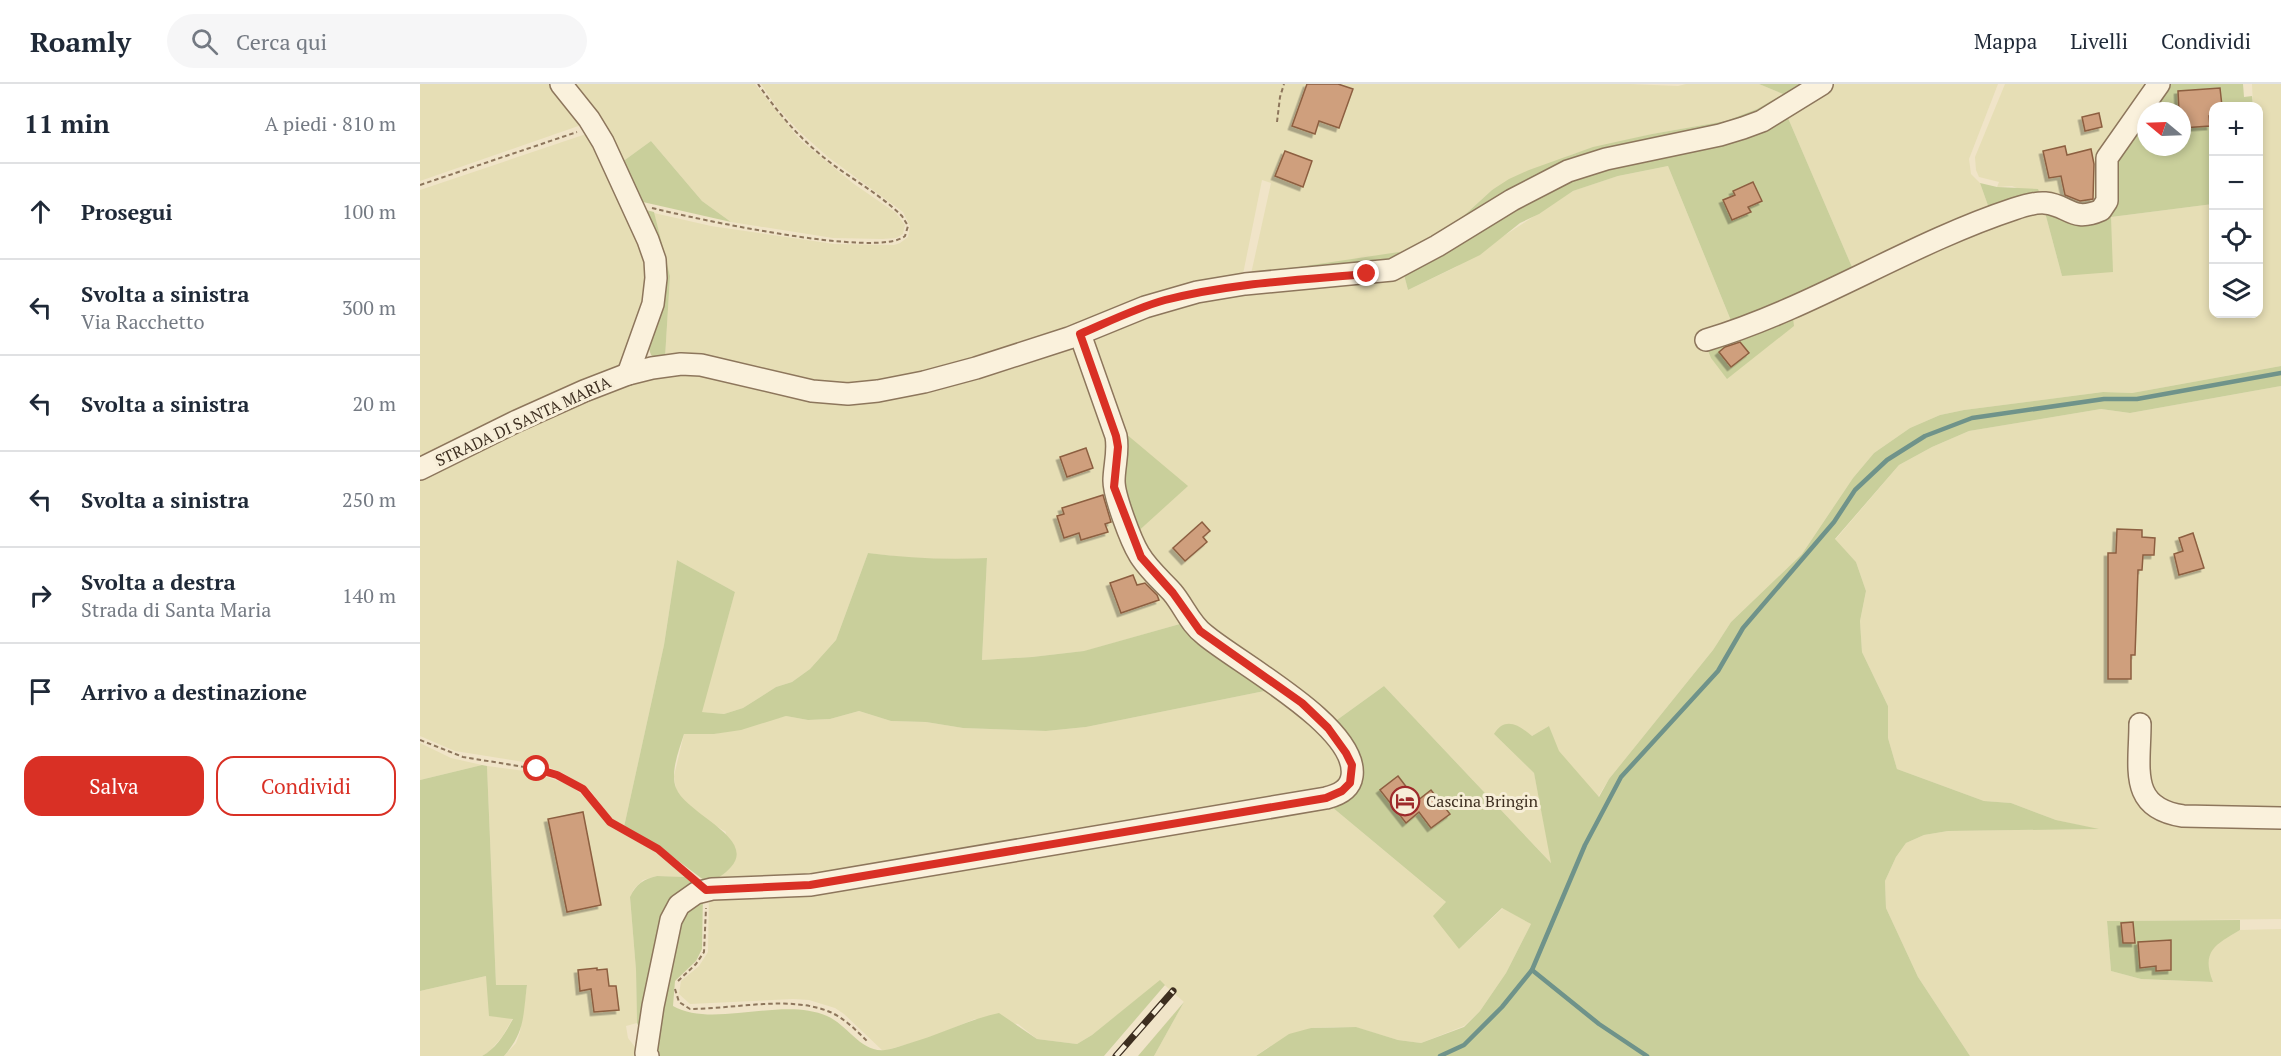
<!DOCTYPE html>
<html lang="it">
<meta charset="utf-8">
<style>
body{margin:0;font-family:"PT Serif",serif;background:#f6f6f7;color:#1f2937}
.controls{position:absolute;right:18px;top:18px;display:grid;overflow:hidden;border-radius:12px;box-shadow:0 3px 9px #0003}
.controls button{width:54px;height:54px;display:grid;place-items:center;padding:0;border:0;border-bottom:2px solid #e0e1e3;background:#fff;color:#1f2937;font:30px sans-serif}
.compass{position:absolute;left:1717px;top:18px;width:54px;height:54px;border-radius:50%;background:#fff;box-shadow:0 3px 9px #0003;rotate:289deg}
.stop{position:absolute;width:18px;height:18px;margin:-14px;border:4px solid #d93025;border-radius:50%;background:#fff}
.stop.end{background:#d93025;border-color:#fff;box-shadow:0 2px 6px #0008}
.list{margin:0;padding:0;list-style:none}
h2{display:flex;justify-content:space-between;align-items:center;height:78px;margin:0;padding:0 24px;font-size:26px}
h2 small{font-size:20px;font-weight:400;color:#747a83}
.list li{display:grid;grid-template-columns:39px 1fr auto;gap:18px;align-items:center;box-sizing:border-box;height:96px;padding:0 24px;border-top:2px solid #e0e1e3}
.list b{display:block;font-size:22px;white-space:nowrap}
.list p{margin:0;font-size:20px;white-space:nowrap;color:#747a83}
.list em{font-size:20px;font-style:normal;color:#747a83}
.actions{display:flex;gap:12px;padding:18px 24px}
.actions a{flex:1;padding:14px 0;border:2px solid #d93025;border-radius:18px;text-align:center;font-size:21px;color:#d93025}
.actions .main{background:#d93025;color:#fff}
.icon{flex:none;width:33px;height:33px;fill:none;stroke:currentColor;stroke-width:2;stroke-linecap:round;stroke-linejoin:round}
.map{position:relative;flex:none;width:1861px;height:972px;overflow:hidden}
header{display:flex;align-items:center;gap:36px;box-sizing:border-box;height:84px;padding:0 30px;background:#fff;border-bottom:2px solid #e0e1e3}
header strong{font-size:28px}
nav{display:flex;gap:33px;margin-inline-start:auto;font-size:21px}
.search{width:420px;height:54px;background:#f6f6f7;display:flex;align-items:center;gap:15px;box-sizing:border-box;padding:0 21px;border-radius:33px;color:#747a83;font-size:22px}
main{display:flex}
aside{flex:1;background:#fff}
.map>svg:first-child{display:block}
.farmland{fill:#e6deb5}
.green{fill:#c9cf9b;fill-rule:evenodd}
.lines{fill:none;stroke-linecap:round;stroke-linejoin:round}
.stream{stroke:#6f938a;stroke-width:4.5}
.building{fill:#cf9f7d;stroke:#8d5f41;stroke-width:1.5;filter:url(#shadow)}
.minor-casing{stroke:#8d765c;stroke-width:24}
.path{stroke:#8d765c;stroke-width:2;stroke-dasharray:4.5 3;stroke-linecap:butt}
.minor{stroke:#faf1dc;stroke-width:21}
.rail-casing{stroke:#3d2e20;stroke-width:7}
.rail{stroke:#f7eed8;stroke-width:4.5;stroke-dasharray:14;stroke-linecap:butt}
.route{stroke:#d93025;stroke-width:8}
.labels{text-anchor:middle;stroke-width:6;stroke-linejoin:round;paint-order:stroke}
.street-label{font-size:16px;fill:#3d2e20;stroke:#f7eed8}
.poi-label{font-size:16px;fill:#3d2e20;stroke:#f7eed8;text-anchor:start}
</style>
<header>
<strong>Roamly</strong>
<div class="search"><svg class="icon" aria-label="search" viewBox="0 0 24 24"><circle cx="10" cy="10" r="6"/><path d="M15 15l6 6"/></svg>Cerca qui</div>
<nav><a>Mappa</a><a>Livelli</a><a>Condividi</a></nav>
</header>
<main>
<aside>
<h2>11 min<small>A piedi · 810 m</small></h2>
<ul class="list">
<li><svg class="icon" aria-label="ahead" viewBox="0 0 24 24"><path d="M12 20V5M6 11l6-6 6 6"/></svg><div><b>Prosegui</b></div><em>100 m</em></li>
<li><svg class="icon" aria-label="left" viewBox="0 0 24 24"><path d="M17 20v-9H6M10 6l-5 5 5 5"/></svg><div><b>Svolta a sinistra</b><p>Via Racchetto</p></div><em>300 m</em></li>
<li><svg class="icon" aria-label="left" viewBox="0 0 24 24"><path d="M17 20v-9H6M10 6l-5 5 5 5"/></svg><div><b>Svolta a sinistra</b></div><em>20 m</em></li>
<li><svg class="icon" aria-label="left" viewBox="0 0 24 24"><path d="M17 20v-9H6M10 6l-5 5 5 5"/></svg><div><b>Svolta a sinistra</b></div><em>250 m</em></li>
<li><svg class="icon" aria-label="right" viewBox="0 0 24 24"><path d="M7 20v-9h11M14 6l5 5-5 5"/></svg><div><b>Svolta a destra</b><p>Strada di Santa Maria</p></div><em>140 m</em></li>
<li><svg class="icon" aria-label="arrive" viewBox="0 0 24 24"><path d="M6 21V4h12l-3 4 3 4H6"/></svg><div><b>Arrivo a destinazione</b></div></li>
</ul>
<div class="actions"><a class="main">Salva</a><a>Condividi</a></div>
</aside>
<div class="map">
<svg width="1861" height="972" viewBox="0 0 1861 972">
<defs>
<filter id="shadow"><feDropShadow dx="-3.5" dy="3.5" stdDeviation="0" flood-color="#0004"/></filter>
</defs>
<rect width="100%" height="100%" fill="#f0e4c8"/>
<g class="farmland">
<polygon points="0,0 136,0 167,39 0,97"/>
<polygon points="146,0 335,0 380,56 434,100 476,129 485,141 483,150 476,154 462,155 413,154 311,138 282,117 231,57 198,81"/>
<polygon points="341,0 1210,0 1258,2 1266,0 1339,0 1363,10 1337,25 1306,37 1232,50 1153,70 1072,106 1037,138 978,175 831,190 851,99 842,96 822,195 603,264 434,304 245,274 250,192 234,129 291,142 414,160 474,161 480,159 488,153 490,142 483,128 408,73 380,48 356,22"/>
<polygon points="1413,0 1578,0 1549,75 1551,90 1560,99 1571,130 1435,190 1365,27 1401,4"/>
<polygon points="1585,0 1735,0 1682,117 1649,125 1592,102 1577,103 1579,98 1559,93 1556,86 1555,73"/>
<polygon points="1832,0 1861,0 1861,282 1712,309 1683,308 1544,326 1520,331 1490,344 1454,369 1433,394 1382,470 1311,538 1293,566 1189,695 1178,713 1138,667 1129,642 1112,652 1074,650 1114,689 1132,780 964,602 910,641 793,553 723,471 699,344 666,254 749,221 983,187 988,206 1036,183 1153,107 1198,92 1248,82 1314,244 1372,225 1623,121 1642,192 1691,133 1793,120 1794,230 1838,230 1838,22 1833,22"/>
<polygon points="172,48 231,179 212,266 198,284 0,380 0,106"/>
<polygon points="655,262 689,348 690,398 767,538 665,567 612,573 562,576 567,474 534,476 490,474 448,469 416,556 390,585 372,598 356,603 323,624 304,630 281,628 315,508 257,476 244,561 204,743 192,735 170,706 143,689 123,681 35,667 0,652 0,390 172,309 268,286 383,314"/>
<polygon points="1861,302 1861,728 1766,726 1755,725 1740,719 1730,711 1724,696 1725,653 1714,653 1714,692 1717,707 1723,721 1731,727 1747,735 1786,739 1861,740 1861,835 1687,837 1691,887 1721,895 1792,898 1787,882 1788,873 1793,864 1801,857 1820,846 1861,845 1861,972 1550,972 1498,893 1466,824 1465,797 1476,773 1486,759 1504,751 1528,747 1676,745 1636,736 1591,719 1564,717 1477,685 1468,654 1468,622 1442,568 1440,537 1446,507 1436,478 1415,456 1479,381 1512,363 1549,347 1681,325 1710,329"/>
<polygon points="855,605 924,673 923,703 408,795 293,801 306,748 286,736 264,717 256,705 254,692 264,650 294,650 366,632 388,636 410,635 439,627 471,637 506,638 543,644 626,647 666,643"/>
<polygon points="0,659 31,674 62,681 0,696"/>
<polygon points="67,682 112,688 150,701 169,717 192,744 238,769 266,793 237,792 223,796 214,805 210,813 216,886 217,939 206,942 208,954 222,972 84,972 96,959 100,948 107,902 76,901"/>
<polygon points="906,718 1027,819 1039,865 1083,824 1111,840 1086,889 1060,927 1044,942 1001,959 978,956 935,943 913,943 891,944 847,964 836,972 734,972 764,918 740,897 672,951 657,960 617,955 598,940 555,935 509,954 463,967 424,930 415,924 389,916 373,915 270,920 259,910 261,897 279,882 288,868 289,809"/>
<polygon points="66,892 93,934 82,953 69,968 62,972 0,972 0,907"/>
</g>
<g class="green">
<polygon points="1339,0 1389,0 1353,27 1187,71 979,179 831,190 979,168 978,174 1037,138 1072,106 1089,95 1109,86 1173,63 1232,50 1306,37 1337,25 1363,10"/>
<path d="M 1744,0 L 1823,0 L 1824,13 L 1832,12 L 1833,22 L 1794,22 L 1793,120 L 1691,133 L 1693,188 L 1642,192 L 1623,121 L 1651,133 L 1691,133 L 1690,76 ZM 1726,27 L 1762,27 L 1762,63 L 1726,63 Z"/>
<polygon points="1365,27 1435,190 1314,244 1248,82 1198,92 1153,107 1119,130 1100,139 1060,171 988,206 983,187 1115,109"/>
<polygon points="231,57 282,117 311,138 214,116 198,81"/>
<polygon points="1560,99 1577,103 1618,105 1622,115 1571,130"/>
<polygon points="218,124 234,128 250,192 245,274 237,275 231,271 228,262 232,238"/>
<polygon points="1372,225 1374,242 1307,295 1291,274 1285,259"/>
<path d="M 1861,282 L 1861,302 L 1710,329 L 1681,325 L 1549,347 L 1512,363 L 1479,381 L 1415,455 L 1436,478 L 1446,507 L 1440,537 L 1442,568 L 1468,622 L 1468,654 L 1477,685 L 1564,717 L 1591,719 L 1636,736 L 1679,745 L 1528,747 L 1504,751 L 1486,759 L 1476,773 L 1465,797 L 1466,824 L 1498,893 L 1550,972 L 836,972 L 869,950 L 891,944 L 936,943 L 978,956 L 1001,959 L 1044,943 L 1060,927 L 1086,889 L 1111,840 L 1082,824 L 1039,865 L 1013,832 L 1026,818 L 906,718 L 931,703 L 910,641 L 964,602 L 1131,779 L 1114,689 L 1074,650 C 1085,632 1099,641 1112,652 L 1129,642 L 1139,667 L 1179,713 L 1189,695 L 1293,566 L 1311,538 L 1382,470 L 1433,394 L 1454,369 L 1490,344 L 1520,331 L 1544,326 L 1683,308 L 1712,309 Z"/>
<polygon points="699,344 768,402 714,451 701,415"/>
<path d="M 448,469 C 488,474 526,476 567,474 L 562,576 L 612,573 L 664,567 L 767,538 L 855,605 L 666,643 L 626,647 L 543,644 L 506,638 L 471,637 L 439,627 L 410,635 L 388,636 L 366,632 L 321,646 L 294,650 L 264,650 C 259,666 250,688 256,704 C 266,730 337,754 311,783 C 305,790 296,795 289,800 L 236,760 L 204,743 L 244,561 L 257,476 L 315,508 L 282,628 L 304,630 L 323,624 L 356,603 L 372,598 L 390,585 L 416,556 Z"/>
<path d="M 62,681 L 67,682 L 76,901 L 107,901 C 103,932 105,948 84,972 L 62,972 C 77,964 85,949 93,935 L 69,932 L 66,892 L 0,907 L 0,696 Z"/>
<path d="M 237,792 L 266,793 L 279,804 L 268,809 L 225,959 L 217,939 L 216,886 L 210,813 C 216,800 224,795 237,792 Z"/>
<path d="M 283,810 L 282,865 L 276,877 L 255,897 L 253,922 C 293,945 362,912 407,932 C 428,941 441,969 465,966 C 472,965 480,962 487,960 C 519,951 547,936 579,929 L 617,955 L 657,960 L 672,951 L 740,896 L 745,901 L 684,972 L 233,972 L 255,839 Z"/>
<path d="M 1820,836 L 1820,846 C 1795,861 1781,867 1793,898 L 1721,895 L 1691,887 L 1687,837 Z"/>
<polygon points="764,918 734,972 718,972"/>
</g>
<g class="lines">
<g class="stream">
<polyline points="1112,886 1179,940 1227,972"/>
<polyline points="1020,972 1044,961 1082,923 1112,886 1165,761 1201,693 1298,587 1323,544 1414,438 1435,406 1467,376 1505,352 1552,334 1684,315 1717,315 1861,289"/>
</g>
</g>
<g class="building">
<polygon points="887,0 918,0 933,5 919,44 899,37 895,50 872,42"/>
<polygon points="1800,4 1802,22 1794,22 1794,32 1789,32 1790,42 1762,44 1762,27 1759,27 1758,7"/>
<polygon points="1679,29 1682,43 1665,47 1662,33"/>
<polygon points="1645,62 1647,71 1671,65 1674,80 1673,115 1660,117 1645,111 1641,92 1629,94 1623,67"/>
<polygon points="865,67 892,77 883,103 855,92"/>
<polygon points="1333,98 1342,117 1328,123 1331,128 1312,136 1303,116 1315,111 1313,107"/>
<polygon points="1320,258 1329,269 1311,283 1299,268 1305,263"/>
<polygon points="666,364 673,384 647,393 640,373"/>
<polygon points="683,411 691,438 685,440 688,448 661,456 659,449 644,454 637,432 644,430 642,424"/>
<polygon points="782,438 790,447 783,453 787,458 765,477 753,464"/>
<polygon points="1697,445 1722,446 1722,453 1735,454 1734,471 1723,471 1722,486 1718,486 1715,571 1711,571 1711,595 1688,595 1688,469 1696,469"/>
<polygon points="1773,449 1784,484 1759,491 1754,470 1763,467 1759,454"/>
<polygon points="713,491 717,501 725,499 737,511 739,516 701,529 690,499"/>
<polygon points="978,692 997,717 1011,706 1030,730 1011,744 999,728 986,739 960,706"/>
<polygon points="163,728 181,821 147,828 128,735"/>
<polygon points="1713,838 1715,859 1703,859 1701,839"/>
<polygon points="1751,856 1751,886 1736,887 1736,882 1720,884 1718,858"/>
<polygon points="177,884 177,886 187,885 189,902 196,902 199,926 174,928 171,905 160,907 158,886"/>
</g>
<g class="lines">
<g class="minor-casing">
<g id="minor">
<polyline points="141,0 169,35 183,58 228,156 235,176 236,194 233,220 208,290"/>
<path d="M 1286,256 C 1393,224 1488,160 1594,125 C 1603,122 1615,118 1625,119 C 1649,121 1652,139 1681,126 L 1687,117 L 1687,74 L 1739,0"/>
<polyline points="0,385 97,337 164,307 208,290 232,284 261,280 281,281 392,307 428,310 458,307 504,298 556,284 649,254 725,223 777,208 825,200 972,186 1017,162 1092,116 1148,87 1186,75 1300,51 1323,44 1342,37 1402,0"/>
<path d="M 1720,640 C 1720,684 1708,724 1763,732 L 1861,734"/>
<path d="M 228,972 L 226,969 L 233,922 L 251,836 L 259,821 L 276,809 L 292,805 L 391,801 L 906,714 C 918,711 930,706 932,692 C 939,643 818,579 785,551 C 770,540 764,522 752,508 C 741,496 727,484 719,470 C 711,457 694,412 694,397 C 694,382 699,368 696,352 L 660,250"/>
</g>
</g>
<g class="path">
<polyline points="857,38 860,13 864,0"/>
<polyline points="0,101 157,48"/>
<path d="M 232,124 C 272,134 458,175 485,152 L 488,142 L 482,132 C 460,110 431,95 407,76 C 379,54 358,29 338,0"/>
<polyline points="0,656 43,673 117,685 143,694 166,708 193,740 238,765 270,792"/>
<polyline points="258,897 276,880 284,868 286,824"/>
<path d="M 255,905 L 259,918 L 270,925 C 314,925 370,911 410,928 C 424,934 436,946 447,957"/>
</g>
<use href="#minor" class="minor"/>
<g class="rail-casing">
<polyline id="rail" points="696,972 753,907"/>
</g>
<use href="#rail" class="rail"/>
</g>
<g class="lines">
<path class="route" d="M 117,685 L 137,691 L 163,705 L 190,738 L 238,765 L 286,806 L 390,801 L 906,714 L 922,707 L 930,699 L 932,681 L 926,669 L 908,644 L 882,619 L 780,547 L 753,509 L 721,473 L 694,403 L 698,363 L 696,352 L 660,250 C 688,238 716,224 745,216 C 811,199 879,196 947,190"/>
</g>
<defs>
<g id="hotel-ring" transform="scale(1.5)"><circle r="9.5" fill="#f7eed8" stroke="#9e2a2b" stroke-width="1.5"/><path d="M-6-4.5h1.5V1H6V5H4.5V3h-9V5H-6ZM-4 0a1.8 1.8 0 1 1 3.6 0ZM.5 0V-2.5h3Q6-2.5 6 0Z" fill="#9e2a2b"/></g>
</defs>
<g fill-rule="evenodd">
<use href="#hotel-ring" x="985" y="717"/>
</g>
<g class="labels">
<g class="street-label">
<text transform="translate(103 337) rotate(-25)" y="6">STRADA DI SANTA MARIA</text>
</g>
<g class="poi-label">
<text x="1006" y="723">Cascina Bringin</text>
</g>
</g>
</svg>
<div class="controls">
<button>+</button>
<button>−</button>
<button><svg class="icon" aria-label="locate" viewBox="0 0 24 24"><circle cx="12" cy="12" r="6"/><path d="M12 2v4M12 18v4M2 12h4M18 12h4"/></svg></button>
<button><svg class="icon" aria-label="layers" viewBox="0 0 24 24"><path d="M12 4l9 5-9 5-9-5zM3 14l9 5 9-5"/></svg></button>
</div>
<svg class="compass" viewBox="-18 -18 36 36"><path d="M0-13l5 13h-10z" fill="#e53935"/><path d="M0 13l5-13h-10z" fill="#747a83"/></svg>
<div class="stop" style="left:117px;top:685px"></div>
<div class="stop end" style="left:947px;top:190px"></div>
</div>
</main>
